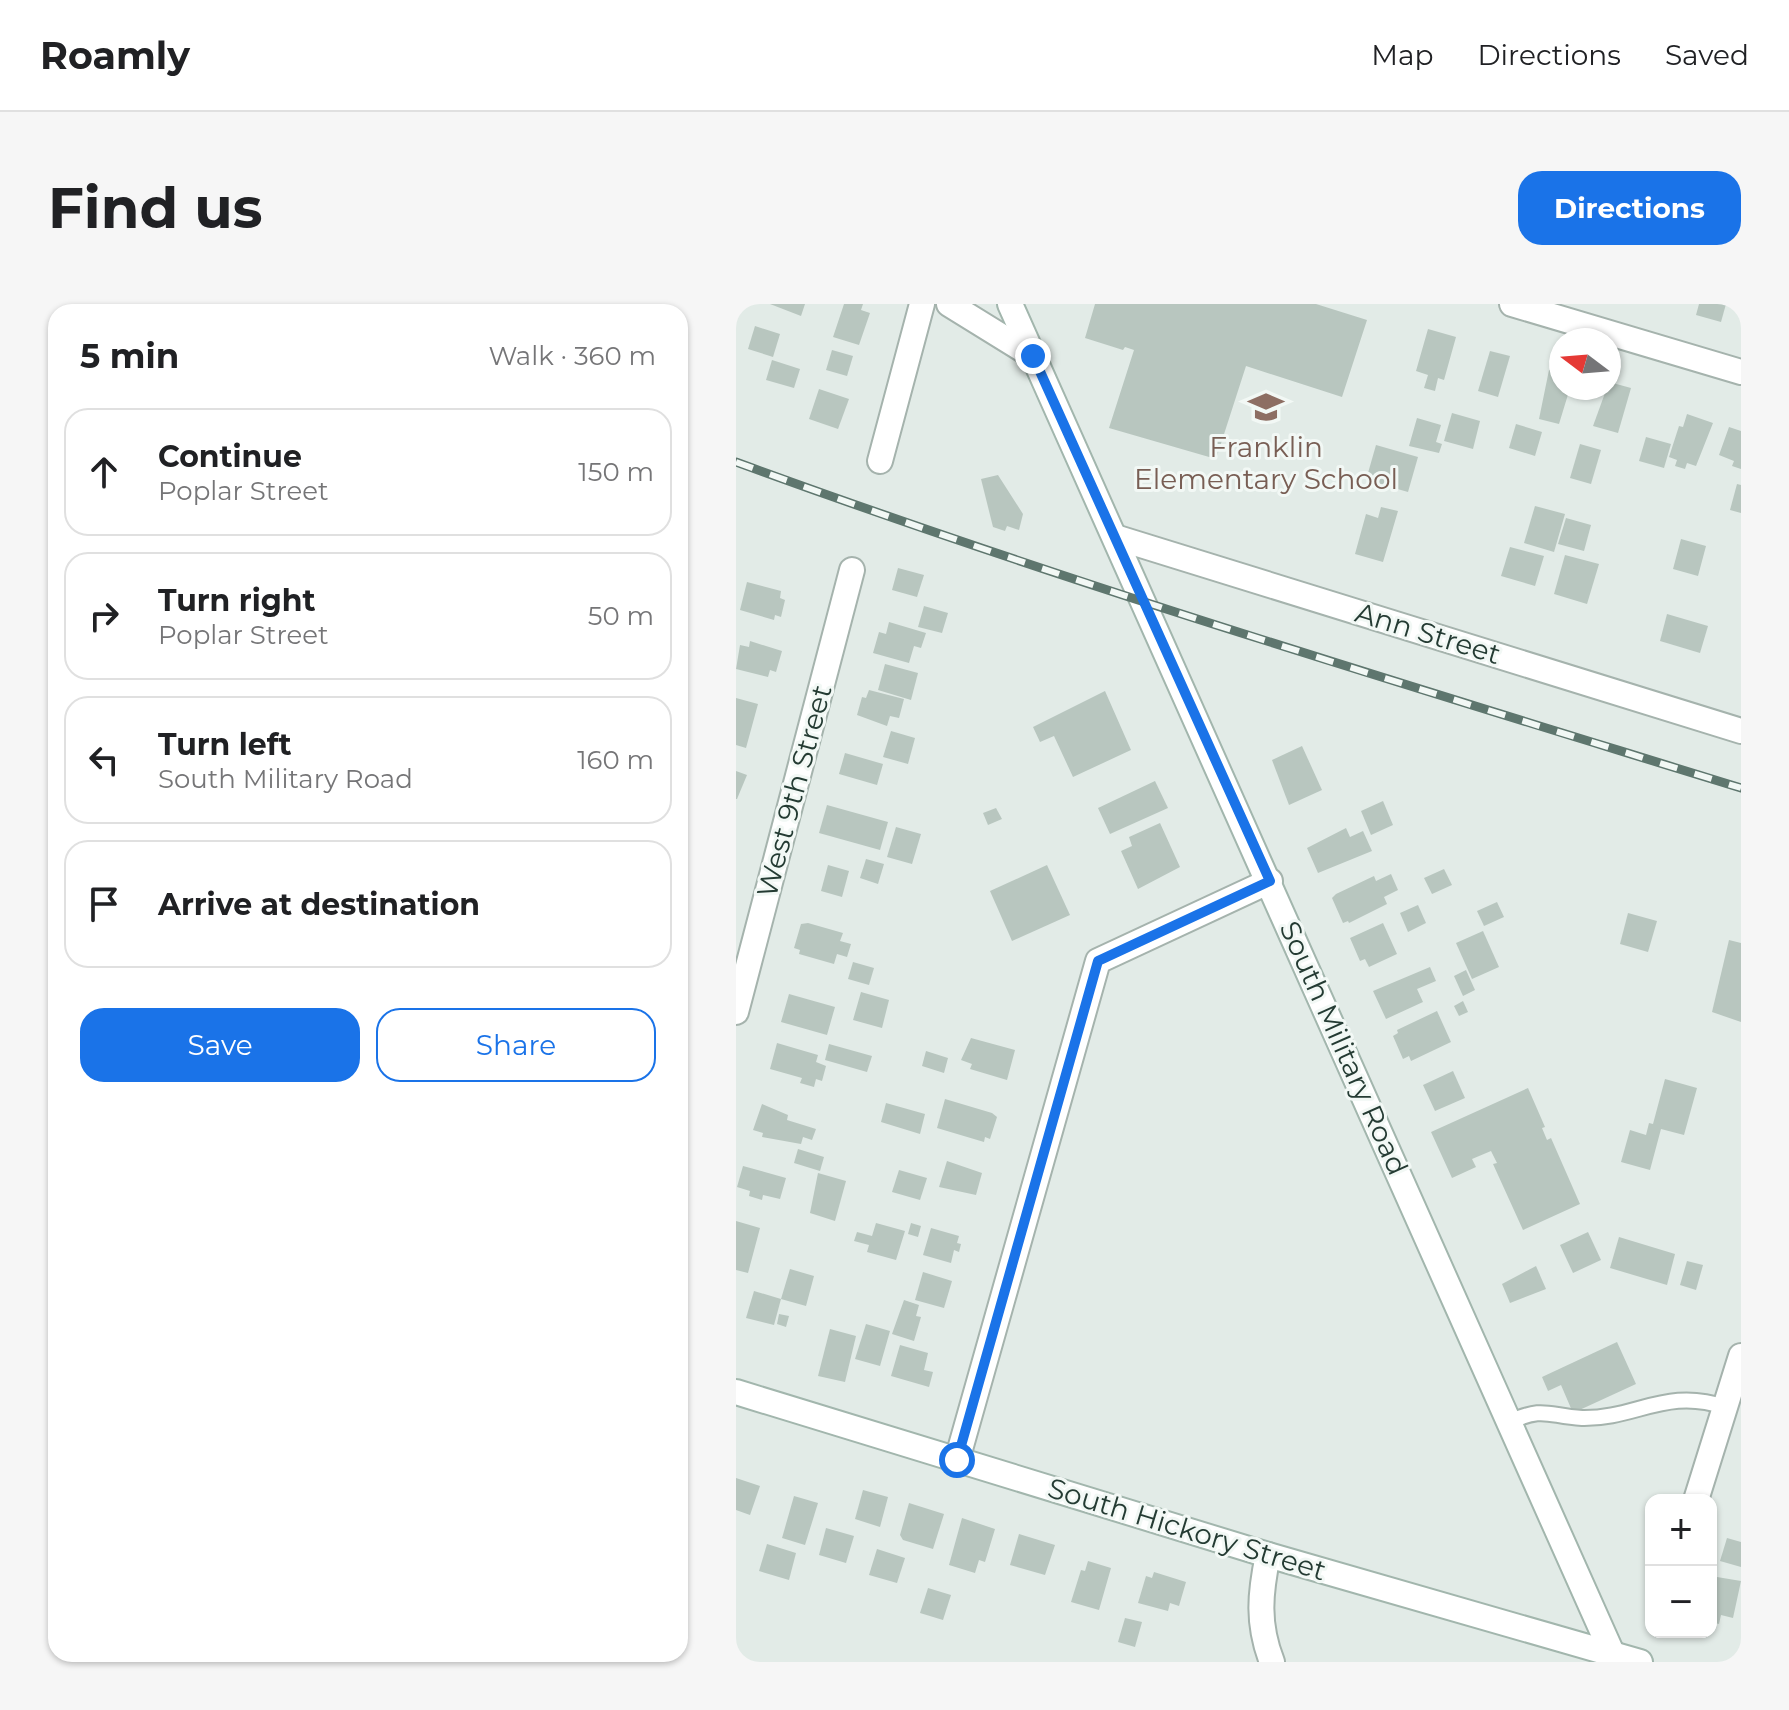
<!DOCTYPE html>
<meta charset="utf-8">
<style>
body{margin:0;font-family:Montserrat,sans-serif;background:#f6f6f6;color:#202124}
.controls{position:absolute;right:24px;bottom:24px;display:grid;overflow:hidden;border-radius:16px;box-shadow:0 2px 6px #0004}
.controls button{width:72px;height:72px;display:grid;place-items:center;padding:0;border:0;border-bottom:2px solid #e0e0e0;background:#fff;color:#202124;font:40px sans-serif}
.compass{position:absolute;left:813px;top:24px;width:72px;height:72px;border-radius:50%;background:#fff;box-shadow:0 2px 6px #0004;rotate:286deg}
.stop{position:absolute;width:24px;height:24px;margin:-18px;border:6px solid #1a73e8;border-radius:50%;background:#fff}
.stop.end{background:#1a73e8;border-color:#fff;box-shadow:0 2px 8px #0008}
.list{margin:0;padding:0;list-style:none}
h2{display:flex;justify-content:space-between;align-items:center;height:104px;margin:0;padding:0 32px;font-size:34px}
h2 small{font-size:26px;font-weight:400;color:#757577}
.list li{display:grid;grid-template-columns:52px 1fr auto;gap:24px;align-items:center;box-sizing:border-box;height:128px;margin:0 16px 16px;padding:0 16px;border:2px solid #e0e0e0;border-radius:24px}
.list b{display:block;font-size:30px;white-space:nowrap}
.list p{margin:0;font-size:26px;white-space:nowrap;color:#757577}
.list em{font-size:26px;font-style:normal;color:#757577}
.actions{display:flex;gap:16px;padding:24px 32px}
.actions a{flex:1;padding:18px 0;border:2px solid #1a73e8;border-radius:24px;text-align:center;font-size:28px;color:#1a73e8}
.actions .main{background:#1a73e8;color:#fff}
.icon{flex:none;width:44px;height:44px;fill:none;stroke:currentColor;stroke-width:2;stroke-linecap:round;stroke-linejoin:round}
.map{position:relative;flex:none;width:1005px;height:1358px;overflow:hidden;border-radius:24px}
header{display:flex;align-items:center;gap:48px;box-sizing:border-box;height:112px;padding:0 40px;background:#fff;border-bottom:2px solid #e0e0e0}
header strong{font-size:38px}
nav{display:flex;gap:44px;margin-inline-start:auto;font-size:28px}
.intro{display:flex;align-items:center;justify-content:space-between;box-sizing:border-box;height:192px;padding:0 48px}
h1{margin:0;font-size:56px}
.button{padding:20px 36px;border-radius:24px;background:#1a73e8;color:#fff;font-size:28px;font-weight:700}
main{display:flex;gap:48px;padding:0 48px}
aside{flex:1;background:#fff;border-radius:24px;box-shadow:0 2px 6px #0004}
.map>svg:first-child{display:block}
.building{fill:#b8c6bf}
.lines{fill:none;stroke-linecap:round;stroke-linejoin:round}
.lane-casing{stroke:#a5b3ad;stroke-width:18}
.street-casing{stroke:#a5b3ad;stroke-width:28}
.secondary-casing{stroke:#a2b6ad;stroke-width:28}
.lane{stroke:#fff;stroke-width:14}
.street{stroke:#fff;stroke-width:24}
.secondary{stroke:#fff;stroke-width:24}
.rail-casing{stroke:#5e766e;stroke-width:9}
.rail{stroke:#f2f8f5;stroke-width:6;stroke-dasharray:18;stroke-linecap:butt}
.route{stroke:#1a73e8;stroke-width:10}
.labels{text-anchor:middle;stroke-width:6;stroke-linejoin:round;paint-order:stroke}
.education-label{font-size:28px;fill:#785e54;stroke:#f2f8f5}
.street-label{font-size:28px;fill:#243b33;stroke:#f2f8f5}
</style>
<header>
<strong>Roamly</strong>
<nav><a>Map</a><a>Directions</a><a>Saved</a></nav>
</header>
<div class="intro"><h1>Find us</h1><a class="button">Directions</a></div>
<main>
<aside>
<h2>5 min<small>Walk · 360 m</small></h2>
<ul class="list">
<li><svg class="icon" aria-label="ahead" viewBox="0 0 24 24"><path d="M12 20V5M6 11l6-6 6 6"/></svg><div><b>Continue</b><p>Poplar Street</p></div><em>150 m</em></li>
<li><svg class="icon" aria-label="right" viewBox="0 0 24 24"><path d="M7 20v-9h11M14 6l5 5-5 5"/></svg><div><b>Turn right</b><p>Poplar Street</p></div><em>50 m</em></li>
<li><svg class="icon" aria-label="left" viewBox="0 0 24 24"><path d="M17 20v-9H6M10 6l-5 5 5 5"/></svg><div><b>Turn left</b><p>South Military Road</p></div><em>160 m</em></li>
<li><svg class="icon" aria-label="arrive" viewBox="0 0 24 24"><path d="M6 21V4h12l-3 4 3 4H6"/></svg><div><b>Arrive at destination</b></div></li>
</ul>
<div class="actions"><a class="main">Save</a><a>Share</a></div>
</aside>
<div class="map">
<svg width="1005" height="1358" viewBox="0 0 1005 1358">
<rect width="100%" height="100%" fill="#e2ebe7"/>
<g class="building">
<polygon points="34,0 69,0 65,12"/>
<polygon points="108,0 127,0 125,6 134,9 123,41 97,33"/>
<polygon points="359,0 580,0 631,16 606,93 510,62 480,155 373,124 398,46 389,43 387,46 349,34"/>
<polygon points="963,0 990,0 985,18 960,11"/>
<polygon points="19,22 44,30 37,53 12,45"/>
<polygon points="692,25 720,33 708,76 702,74 699,87 688,84 692,71 680,67"/>
<polygon points="96,46 117,52 111,72 90,66"/>
<polygon points="754,47 774,52 762,93 742,87"/>
<polygon points="36,56 64,65 58,84 30,76"/>
<polygon points="813,66 825,69 825,84 834,84 823,120 803,115"/>
<polygon points="873,78 895,84 882,129 857,122"/>
<polygon points="83,85 113,95 102,125 73,115"/>
<polygon points="716,109 744,117 737,145 708,137"/>
<polygon points="951,110 977,119 960,162 951,159 949,165 939,162 941,156 933,153 943,122 947,123"/>
<polygon points="681,114 705,121 700,138 706,140 703,149 673,142"/>
<polygon points="780,120 806,128 799,152 773,144"/>
<polygon points="993,123 1005,127 1005,165 996,162 998,157 983,151"/>
<polygon points="910,133 935,140 928,164 903,157"/>
<polygon points="844,140 865,146 855,180 834,174"/>
<polygon points="640,141 682,153 672,188 630,176"/>
<polygon points="262,171 287,210 283,226 271,222 269,227 257,223 245,175"/>
<polygon points="1001,180 1005,181 1005,209 994,206"/>
<polygon points="799,202 829,210 818,248 788,239"/>
<polygon points="645,203 662,207 647,258 619,250 630,210 642,214"/>
<polygon points="830,214 855,221 848,247 822,240"/>
<polygon points="945,235 970,242 962,272 937,265"/>
<polygon points="774,243 808,252 799,282 765,272"/>
<polygon points="829,251 863,260 851,300 818,290"/>
<polygon points="162,264 188,271 181,293 156,286"/>
<polygon points="11,278 45,287 44,294 49,296 45,313 39,311 38,316 4,306"/>
<polygon points="188,302 212,309 206,329 182,323"/>
<polygon points="931,310 972,322 964,349 924,337"/>
<polygon points="153,318 190,329 185,344 178,342 173,359 137,349 143,328 150,330"/>
<polygon points="14,337 46,347 40,368 34,366 32,373 0,365 4,341 13,343"/>
<polygon points="149,360 182,369 175,396 142,386"/>
<polygon points="133,386 168,395 163,414 154,412 151,422 121,411 126,393 130,394"/>
<polygon points="369,387 395,446 337,473 318,432 304,438 297,423"/>
<polygon points="0,394 22,400 10,444 0,441"/>
<polygon points="155,427 179,434 172,460 147,453"/>
<polygon points="566,442 586,486 553,501 536,456"/>
<polygon points="109,449 147,460 141,481 103,470"/>
<polygon points="0,467 11,471 1,495 0,495"/>
<polygon points="419,477 432,504 374,530 362,504"/>
<polygon points="647,497 657,521 635,531 625,507"/>
<polygon points="91,501 152,518 144,546 83,529"/>
<polygon points="260,504 266,515 252,521 247,509"/>
<polygon points="424,519 444,563 402,585 385,547 396,542 393,533"/>
<polygon points="160,523 185,530 176,560 151,553"/>
<polygon points="610,524 614,533 627,527 636,547 582,569 571,544"/>
<polygon points="130,555 148,560 142,580 124,574"/>
<polygon points="92,561 113,567 106,593 85,587"/>
<polygon points="311,561 334,611 276,637 254,587"/>
<polygon points="708,565 716,581 696,590 688,574"/>
<polygon points="655,570 662,586 648,593 651,600 613,619 612,617 607,619 596,594 600,590 638,572 640,577"/>
<polygon points="761,598 768,613 748,622 741,607"/>
<polygon points="682,601 690,619 672,628 664,609"/>
<polygon points="892,609 921,617 912,648 884,640"/>
<polygon points="72,619 107,629 104,637 115,640 111,653 101,650 98,660 63,650 64,646 58,644 65,620"/>
<polygon points="647,619 661,650 633,663 629,655 624,657 614,634"/>
<polygon points="747,627 763,663 736,675 720,639"/>
<polygon points="993,636 1005,639 1005,718 976,708"/>
<polygon points="117,658 138,664 133,681 112,675"/>
<polygon points="694,663 700,677 681,685 687,698 650,715 637,687"/>
<polygon points="730,666 739,686 727,692 718,672"/>
<polygon points="125,688 153,696 146,724 117,716"/>
<polygon points="53,690 99,703 91,731 45,718"/>
<polygon points="727,697 732,708 723,712 718,702"/>
<polygon points="701,707 715,738 675,757 673,752 667,755 657,732 662,729 661,726"/>
<polygon points="235,734 279,746 271,776 234,765 236,760 225,756"/>
<polygon points="41,739 82,751 80,758 90,762 86,777 80,775 78,783 64,779 66,774 34,765"/>
<polygon points="93,740 136,752 131,768 89,756"/>
<polygon points="190,747 212,754 208,769 186,762"/>
<polygon points="717,767 729,794 699,807 687,781"/>
<polygon points="929,775 961,784 948,831 925,825 914,866 885,858 894,826 910,831 913,819 917,820"/>
<polygon points="792,784 809,823 806,824 811,836 815,834 844,900 787,926 757,860 761,859 755,847 736,855 740,863 716,874 695,828"/>
<polygon points="209,795 256,809 261,813 254,835 249,833 248,838 201,824"/>
<polygon points="150,799 189,810 184,830 145,818"/>
<polygon points="26,800 52,811 51,816 80,825 76,836 67,833 65,840 26,833 27,829 17,826"/>
<polygon points="62,845 88,853 84,867 58,859"/>
<polygon points="211,857 246,869 240,891 203,883"/>
<polygon points="7,862 50,874 44,895 27,891 26,896 13,892 14,887 1,883"/>
<polygon points="163,866 191,874 184,896 156,888"/>
<polygon points="82,869 110,877 99,917 74,909"/>
<polygon points="0,917 24,924 12,969 0,966"/>
<polygon points="140,919 169,927 160,956 131,948 133,941 118,937 121,928 136,932"/>
<polygon points="175,919 185,922 182,933 172,930"/>
<polygon points="195,924 223,932 221,939 225,940 223,948 218,946 215,959 187,951"/>
<polygon points="852,928 865,956 837,969 824,941"/>
<polygon points="883,933 939,950 931,981 874,964"/>
<polygon points="951,957 967,961 960,986 944,981"/>
<polygon points="800,962 810,985 774,999 766,980"/>
<polygon points="54,965 78,972 70,1002 45,995"/>
<polygon points="187,968 216,977 208,1004 179,996"/>
<polygon points="18,987 45,995 38,1021 10,1014"/>
<polygon points="168,996 183,1001 180,1012 185,1013 178,1037 156,1030"/>
<polygon points="43,1010 53,1012 50,1023 41,1020"/>
<polygon points="130,1020 154,1027 144,1062 119,1055"/>
<polygon points="94,1025 120,1032 109,1078 82,1072"/>
<polygon points="881,1038 900,1080 837,1109 825,1081 812,1087 806,1073"/>
<polygon points="164,1041 192,1049 188,1066 197,1068 193,1083 155,1072"/>
<polygon points="0,1174 24,1182 14,1211 0,1206"/>
<polygon points="127,1186 152,1193 144,1223 119,1215"/>
<polygon points="58,1192 82,1199 69,1241 46,1234"/>
<polygon points="173,1199 208,1210 197,1245 167,1236 164,1231"/>
<polygon points="226,1214 259,1225 249,1258 243,1256 239,1269 213,1261"/>
<polygon points="90,1224 118,1232 110,1259 83,1251"/>
<polygon points="283,1230 319,1241 309,1271 274,1261"/>
<polygon points="991,1234 1005,1238 1005,1263 984,1257"/>
<polygon points="31,1240 60,1249 53,1276 23,1267"/>
<polygon points="141,1245 169,1254 161,1279 133,1271"/>
<polygon points="352,1257 375,1264 363,1306 335,1298 345,1266 349,1267"/>
<polygon points="418,1268 450,1278 443,1302 434,1299 432,1307 402,1299 410,1272 416,1274"/>
<polygon points="981,1273 1005,1277 997,1314 985,1311 983,1320 975,1318 975,1292"/>
<polygon points="192,1284 215,1291 207,1316 184,1309"/>
<polygon points="389,1314 406,1318 399,1343 382,1338"/>
</g>
<g class="lines">
<g class="lane-casing">
<path id="lane" d="M 773,1118 C 809,1102 811,1112 846,1114 C 900,1115 930,1083 989,1103"/>
</g>
<g class="street-casing">
<g id="street">
<polyline points="213,0 297,52"/>
<polyline points="776,0 1005,68"/>
<polyline points="144,157 186,0"/>
<polyline points="379,233 1005,427"/>
<polyline points="0,708 116,266"/>
<polyline points="221,1156 362,657 534,577"/>
<polyline points="960,1196 1005,1052"/>
<path d="M 532,1251 C 524,1289 521,1320 536,1358"/>
</g>
</g>
<g class="secondary-casing">
<g id="secondary">
<polyline points="274,0 880,1358"/>
<polyline points="0,1088 532,1251 904,1358"/>
</g>
</g>
<use href="#lane" class="lane"/>
<use href="#street" class="street"/>
<use href="#secondary" class="secondary"/>
<g class="rail-casing">
<path id="rail" d="M 0,158 C 331,279 668,380 1005,484"/>
</g>
<use href="#rail" class="rail"/>
</g>
<g class="lines">
<polyline class="route" points="221,1156 362,657 534,577 297,52"/>
</g>
<defs>
<g id="school-bare" transform="scale(2.76)"><path d="M0-5L7-2L0 1L-7-2ZM-4 1L0 2.5L4 1V4Q0 6-4 4Z" fill="#8d6e63" stroke="#f2f8f5" stroke-width="2.5" paint-order="stroke"/></g>
</defs>
<g fill-rule="evenodd">
<use href="#school-bare" x="530" y="103"/>
</g>
<g class="labels">
<g class="education-label">
<text x="530" y="153">Franklin<tspan x="530" dy="32">Elementary School</tspan></text>
</g>
<g class="street-label">
<text transform="translate(692 329) rotate(17)" y="10">Ann Street</text>
<text transform="translate(58 487) rotate(-75)" y="10">West 9th Street</text>
<text transform="translate(608 744) rotate(66)" y="10">South Military Road</text>
<text transform="translate(451 1225) rotate(17)" y="10">South Hickory Street</text>
</g>
</g>
</svg>
<div class="controls">
<button>+</button>
<button>−</button>
</div>
<svg class="compass" viewBox="-18 -18 36 36"><path d="M0-13l5 13h-10z" fill="#e53935"/><path d="M0 13l5-13h-10z" fill="#757577"/></svg>
<div class="stop" style="left:221px;top:1156px"></div>
<div class="stop end" style="left:297px;top:52px"></div>
</div>
</main>
